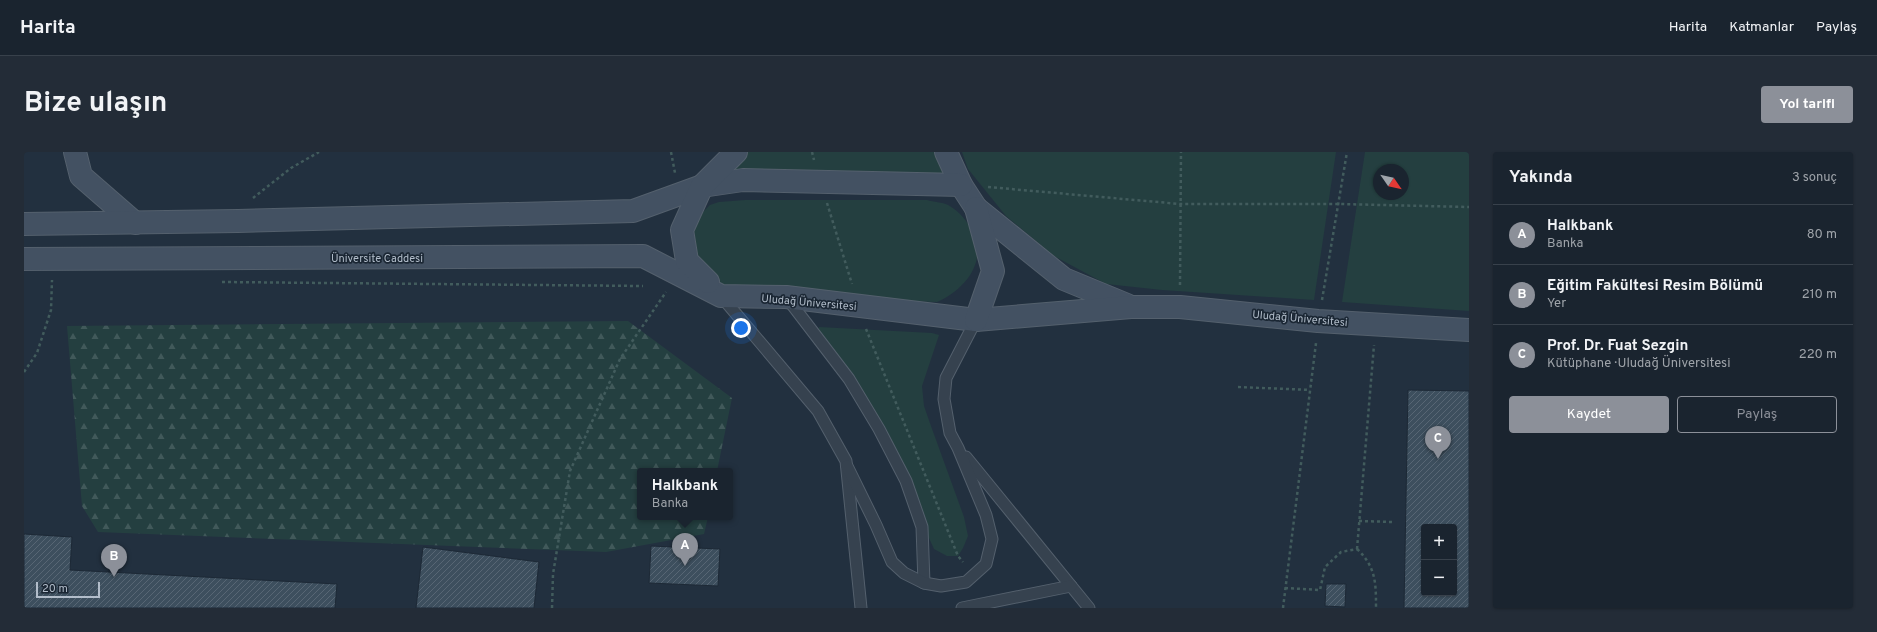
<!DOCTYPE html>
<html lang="tr">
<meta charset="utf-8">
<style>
body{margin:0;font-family:Overpass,sans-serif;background:#232c37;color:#f1f3f6}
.controls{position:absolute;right:12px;bottom:12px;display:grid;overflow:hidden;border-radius:4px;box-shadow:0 1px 3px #0004}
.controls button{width:36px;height:36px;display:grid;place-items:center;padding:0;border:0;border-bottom:1px solid #38414b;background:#1a242f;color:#f1f3f6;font:20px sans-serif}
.compass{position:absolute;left:1349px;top:12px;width:36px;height:36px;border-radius:50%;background:#1a242f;box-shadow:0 1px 3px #0004;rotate:124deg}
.scale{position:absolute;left:12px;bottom:10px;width:64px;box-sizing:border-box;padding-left:4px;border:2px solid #b2bdca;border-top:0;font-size:11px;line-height:14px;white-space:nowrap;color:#b2bdca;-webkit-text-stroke:3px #1b2734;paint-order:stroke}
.you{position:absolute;left:717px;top:176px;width:14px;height:14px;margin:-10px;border:3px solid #fff;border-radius:50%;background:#1a73e8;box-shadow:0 0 0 6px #1a73e833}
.badge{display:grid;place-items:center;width:26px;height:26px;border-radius:50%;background:#8c9099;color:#fff;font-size:13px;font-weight:700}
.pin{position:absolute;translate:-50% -33px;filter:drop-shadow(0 1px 2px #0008)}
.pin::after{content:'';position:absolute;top:21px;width:14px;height:12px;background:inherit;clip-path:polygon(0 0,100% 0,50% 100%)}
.popup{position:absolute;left:613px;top:316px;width:96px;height:52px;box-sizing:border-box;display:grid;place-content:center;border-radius:4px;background:#1a242f;filter:drop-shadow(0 1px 3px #0005);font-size:13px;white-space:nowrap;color:#9fa4aa}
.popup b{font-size:15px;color:#f1f3f6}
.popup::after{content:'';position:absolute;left:50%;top:100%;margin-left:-8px;border:8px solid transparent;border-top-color:#1a242f}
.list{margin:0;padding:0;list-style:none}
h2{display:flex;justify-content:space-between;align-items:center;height:52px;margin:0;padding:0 16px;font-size:17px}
h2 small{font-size:13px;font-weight:400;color:#9fa4aa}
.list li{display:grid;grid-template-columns:26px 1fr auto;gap:12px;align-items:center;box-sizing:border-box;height:60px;padding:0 16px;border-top:1px solid #38414b}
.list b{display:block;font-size:15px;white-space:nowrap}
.list p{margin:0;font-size:13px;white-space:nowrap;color:#9fa4aa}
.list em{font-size:13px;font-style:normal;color:#9fa4aa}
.actions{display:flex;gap:8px;padding:12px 16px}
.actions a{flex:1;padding:9px 0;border:1px solid #8c9099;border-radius:4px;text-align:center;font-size:14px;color:#8c9099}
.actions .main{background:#8c9099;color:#fff}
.map{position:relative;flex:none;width:1445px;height:456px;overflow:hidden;border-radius:4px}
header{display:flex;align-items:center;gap:24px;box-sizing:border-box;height:56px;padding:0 20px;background:#1a242f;border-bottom:1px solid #38414b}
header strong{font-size:19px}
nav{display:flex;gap:22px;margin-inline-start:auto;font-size:14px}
.intro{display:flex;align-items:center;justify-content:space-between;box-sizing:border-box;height:96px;padding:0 24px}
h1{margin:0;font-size:28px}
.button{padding:10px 18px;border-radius:4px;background:#8c9099;color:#fff;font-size:14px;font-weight:700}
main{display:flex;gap:24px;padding:0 24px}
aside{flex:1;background:#1a242f;border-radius:4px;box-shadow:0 1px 3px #0004}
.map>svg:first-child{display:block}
.grass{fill:#243f40;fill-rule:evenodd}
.forest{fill:url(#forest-firs)}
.building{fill:url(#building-hatch);stroke:#1d2936;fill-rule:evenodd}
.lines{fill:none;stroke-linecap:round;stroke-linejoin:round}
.lane-casing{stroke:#54606d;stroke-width:13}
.secondary-casing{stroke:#54606d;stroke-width:24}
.path{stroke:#425c5d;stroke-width:2.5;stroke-dasharray:3 3;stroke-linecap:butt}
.lane{stroke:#36424f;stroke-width:11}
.secondary{stroke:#435162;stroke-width:22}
.labels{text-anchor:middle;stroke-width:3.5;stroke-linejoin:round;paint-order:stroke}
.street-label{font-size:11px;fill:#b2bdca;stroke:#1b2734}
</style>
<header>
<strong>Harita</strong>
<nav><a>Harita</a><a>Katmanlar</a><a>Paylaş</a></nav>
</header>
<div class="intro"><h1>Bize ulaşın</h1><a class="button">Yol tarifi</a></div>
<main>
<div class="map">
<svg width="1445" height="456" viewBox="0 0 1445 456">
<defs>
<pattern id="forest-firs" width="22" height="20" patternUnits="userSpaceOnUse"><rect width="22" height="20" fill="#243f40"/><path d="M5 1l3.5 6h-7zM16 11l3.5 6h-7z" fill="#41595a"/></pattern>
<pattern id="building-hatch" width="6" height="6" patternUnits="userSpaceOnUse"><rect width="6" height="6" fill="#3d4f5e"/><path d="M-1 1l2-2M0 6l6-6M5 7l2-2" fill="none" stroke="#576674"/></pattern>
</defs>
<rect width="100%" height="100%" fill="#22303f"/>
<g class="grass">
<polygon points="712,0 922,0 937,33 678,34"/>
<polygon points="938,0 1312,0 1290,148 1138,138 1082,132 1030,104 982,64 944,17"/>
<path d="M 1341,0 L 1445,0 L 1445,159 L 1318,150 ZM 1355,18 L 1379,18 L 1379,42 L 1355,42 Z"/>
<path d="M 721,48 L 903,48 C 910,50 918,50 924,53 C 933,58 941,66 946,75 C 966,106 943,137 913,150 L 697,144 L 663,109 L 670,69 L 686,53 L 695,50 Z"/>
<polygon points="795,175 908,181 915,183 898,234 900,254 907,274 940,365 944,384 939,396 934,404 923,404 910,397 900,375 880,319 794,178"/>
</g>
<polygon class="forest" points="604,169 708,246 693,319 616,319 616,365 684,365 680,382 582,400 74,380 58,354 43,174"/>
<g class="building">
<path d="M 1384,238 L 1445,239 L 1445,456 L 1380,456 ZM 1400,375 L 1430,375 L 1430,441 L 1400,441 Z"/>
<polygon points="0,382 48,385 46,418 313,432 311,456 0,456"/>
<polygon points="627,394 696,397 694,434 625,431"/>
<polygon points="399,395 515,410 510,456 392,456"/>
<polygon points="1302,432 1322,432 1321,455 1301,454"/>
</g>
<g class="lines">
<g class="lane-casing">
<g id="lane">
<polyline points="697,144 794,259 822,309 837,456"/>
<polyline points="763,146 825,227 855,277 882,329 898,375 900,431"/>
<polyline points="942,305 1065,456"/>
<polyline points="823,314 852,373 868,410 880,421 900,431 917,434 942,430 962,412 968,387 962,363 934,296 926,281 920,247 922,226 952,168"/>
<polyline points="938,456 1047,434"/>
</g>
</g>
<g class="secondary-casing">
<g id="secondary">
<polyline points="51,0 57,24 111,71"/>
<polyline points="922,0 937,33 952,56 1040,127 1103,153"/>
<polyline points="0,72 214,69 609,59 678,34 719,28 937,33"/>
<polyline points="0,107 619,104 697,144 762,145 952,168 1107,155 1156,155 1294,169 1445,178"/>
<polyline points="684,130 663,109 658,78 678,34 712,0"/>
<polyline points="952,168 969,119 952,56"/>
</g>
</g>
<g class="path">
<polyline points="647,0 651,21"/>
<polyline points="788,0 790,8"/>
<polyline points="964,35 1156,52 1315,52 1445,55"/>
<polyline points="229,46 267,16 295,0"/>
<polyline points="803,51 828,132"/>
<polyline points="198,130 619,134"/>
<polyline points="1156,133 1157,0"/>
<polyline points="1298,148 1323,0"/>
<polyline points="842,177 934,404 939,410"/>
<polyline points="0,220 13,201 27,158 28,128"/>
<polyline points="1214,235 1286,238"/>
<polyline points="1335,369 1369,370"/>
<polyline points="1333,397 1350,193"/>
<path d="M 1333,397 C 1352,415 1352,431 1352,456"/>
<polyline points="1261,436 1296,438 1301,415 1317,400 1333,397"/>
<polyline points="528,456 529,422 546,319 596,207 642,140"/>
<polyline points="1259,456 1292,191"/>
</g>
<use href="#lane" class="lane"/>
<use href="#secondary" class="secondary"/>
</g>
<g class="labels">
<g class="street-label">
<text x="353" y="110">Üniversite Caddesi</text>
<text transform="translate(785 150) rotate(5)" y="4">Uludağ Üniversitesi</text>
<text transform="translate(1276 166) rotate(5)" y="4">Uludağ Üniversitesi</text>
</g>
</g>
</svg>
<div class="controls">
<button>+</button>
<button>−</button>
</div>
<svg class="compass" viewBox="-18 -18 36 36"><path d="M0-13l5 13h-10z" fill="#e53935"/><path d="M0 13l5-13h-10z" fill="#9fa4aa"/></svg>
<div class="scale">20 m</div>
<div class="you"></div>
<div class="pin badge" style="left:661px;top:414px">A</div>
<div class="popup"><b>Halkbank</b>Banka</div>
<div class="pin badge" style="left:90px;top:425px">B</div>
<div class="pin badge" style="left:1414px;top:307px">C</div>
</div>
<aside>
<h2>Yakında<small>3 sonuç</small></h2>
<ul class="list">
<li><span class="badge">A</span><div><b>Halkbank</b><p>Banka</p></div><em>80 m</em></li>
<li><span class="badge">B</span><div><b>Eğitim Fakültesi Resim Bölümü</b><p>Yer</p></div><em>210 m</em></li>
<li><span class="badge">C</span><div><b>Prof. Dr. Fuat Sezgin</b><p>Kütüphane · Uludağ Üniversitesi</p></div><em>220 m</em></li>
</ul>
<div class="actions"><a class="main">Kaydet</a><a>Paylaş</a></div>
</aside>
</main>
